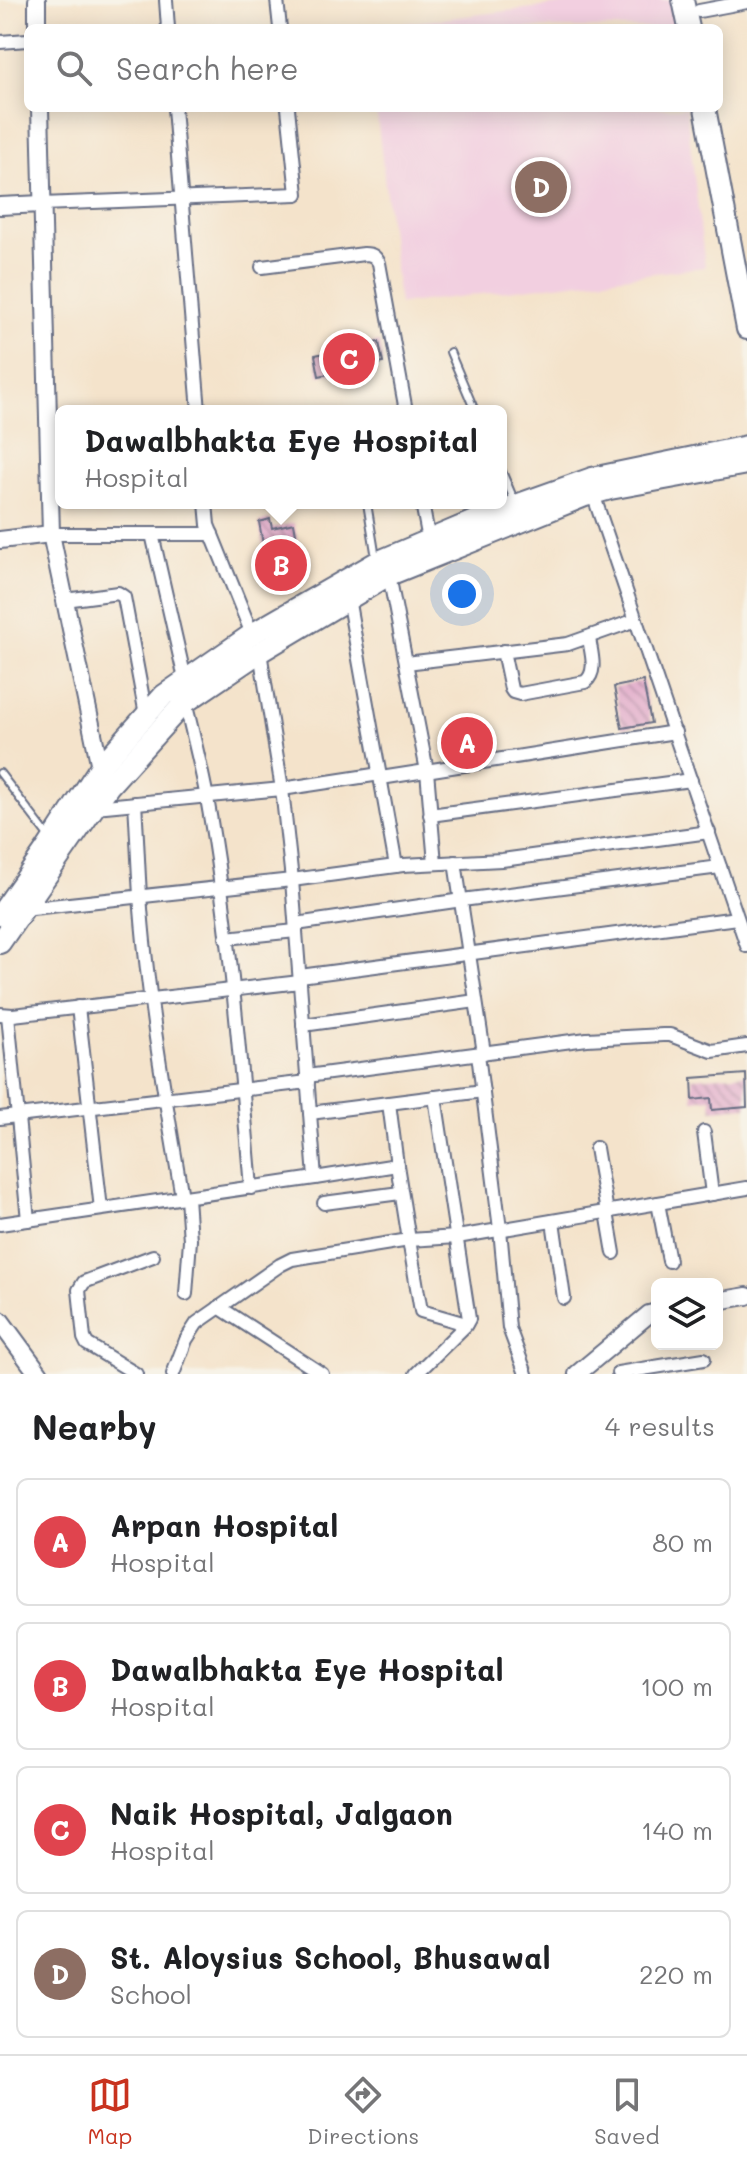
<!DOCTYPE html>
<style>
body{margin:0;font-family:Mali,sans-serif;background:#f2f2f2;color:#202124}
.controls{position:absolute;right:24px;bottom:24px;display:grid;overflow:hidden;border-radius:12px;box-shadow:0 4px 20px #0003}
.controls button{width:72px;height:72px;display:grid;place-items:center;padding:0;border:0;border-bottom:2px solid #e0e0e0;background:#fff;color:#202124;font:40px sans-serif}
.you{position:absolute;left:462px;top:594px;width:28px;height:28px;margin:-20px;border:6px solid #fff;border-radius:50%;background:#1a73e8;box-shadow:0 0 0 12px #1a73e833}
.badge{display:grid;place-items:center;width:52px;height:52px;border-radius:50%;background:#c8321e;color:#fff;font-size:26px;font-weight:700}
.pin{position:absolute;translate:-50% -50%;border:4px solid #fff;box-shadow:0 2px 8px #0006}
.popup{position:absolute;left:55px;top:405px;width:452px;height:104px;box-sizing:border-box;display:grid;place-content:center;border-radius:12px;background:#fff;filter:drop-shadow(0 2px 6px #0005);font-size:26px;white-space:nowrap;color:#757577}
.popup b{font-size:30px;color:#202124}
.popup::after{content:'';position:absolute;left:50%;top:100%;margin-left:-16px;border:16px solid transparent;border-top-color:#fff}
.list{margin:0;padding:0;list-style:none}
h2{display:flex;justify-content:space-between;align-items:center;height:104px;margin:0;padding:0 32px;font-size:34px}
h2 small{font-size:26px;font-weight:400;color:#757577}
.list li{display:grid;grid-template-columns:52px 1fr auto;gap:24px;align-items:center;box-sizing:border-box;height:128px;margin:0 16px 16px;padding:0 16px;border:2px solid #e0e0e0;border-radius:12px}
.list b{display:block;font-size:30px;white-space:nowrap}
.list p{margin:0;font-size:26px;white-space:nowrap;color:#757577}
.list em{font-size:26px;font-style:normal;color:#757577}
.icon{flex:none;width:44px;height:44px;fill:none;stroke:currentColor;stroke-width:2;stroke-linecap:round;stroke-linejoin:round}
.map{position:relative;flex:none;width:747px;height:1374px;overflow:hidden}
.search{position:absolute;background:#fff;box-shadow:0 4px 20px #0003;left:24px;right:24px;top:24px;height:88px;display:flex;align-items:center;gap:20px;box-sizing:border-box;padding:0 28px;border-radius:12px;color:#757577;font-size:30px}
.sheet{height:680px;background:#fff}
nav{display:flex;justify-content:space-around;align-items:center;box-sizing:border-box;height:112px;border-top:2px solid #e0e0e0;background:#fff;font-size:22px;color:#757577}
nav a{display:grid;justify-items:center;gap:4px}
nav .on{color:#c8321e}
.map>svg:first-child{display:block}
.built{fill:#f2cfe0}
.building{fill:url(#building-back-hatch)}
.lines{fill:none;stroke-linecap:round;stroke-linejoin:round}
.service-casing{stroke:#676e84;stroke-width:10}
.minor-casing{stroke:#676e84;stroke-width:16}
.tertiary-casing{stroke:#676e84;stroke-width:20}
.secondary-casing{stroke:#676e84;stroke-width:22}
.primary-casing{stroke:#676e84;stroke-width:24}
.service{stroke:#fff;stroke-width:6}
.minor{stroke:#fff;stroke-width:12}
.tertiary{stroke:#fff;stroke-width:16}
.secondary{stroke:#fff;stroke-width:18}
.primary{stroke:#fff;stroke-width:20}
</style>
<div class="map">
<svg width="747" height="1374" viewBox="0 0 747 1374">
<defs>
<pattern id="building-back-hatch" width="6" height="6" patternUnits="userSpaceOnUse" patternTransform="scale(2)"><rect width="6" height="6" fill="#e1a7c9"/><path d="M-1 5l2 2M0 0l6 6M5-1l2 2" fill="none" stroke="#b688a6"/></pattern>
</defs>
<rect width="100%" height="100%" fill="#f7f3e8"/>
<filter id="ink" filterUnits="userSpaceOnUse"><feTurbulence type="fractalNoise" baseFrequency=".0125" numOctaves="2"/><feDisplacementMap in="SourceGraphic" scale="16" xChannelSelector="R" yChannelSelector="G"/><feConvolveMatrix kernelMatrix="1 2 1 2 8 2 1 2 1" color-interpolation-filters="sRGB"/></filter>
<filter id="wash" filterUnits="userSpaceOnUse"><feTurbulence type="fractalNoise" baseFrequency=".006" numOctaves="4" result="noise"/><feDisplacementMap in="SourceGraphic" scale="32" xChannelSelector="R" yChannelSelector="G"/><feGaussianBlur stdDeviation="1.8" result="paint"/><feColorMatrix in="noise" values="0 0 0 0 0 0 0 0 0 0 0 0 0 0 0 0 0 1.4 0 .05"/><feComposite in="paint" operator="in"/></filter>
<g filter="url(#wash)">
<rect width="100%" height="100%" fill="#f4e3cb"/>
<g class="built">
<polygon points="599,0 673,0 677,28 368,28"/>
<polygon points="376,108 686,108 705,267 399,304"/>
</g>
<g id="blocks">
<g class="building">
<polygon points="379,342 383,363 319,376 315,355"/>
<polygon points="270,519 272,528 294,523 299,550 292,552 297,573 294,574 296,578 290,579 291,582 271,587 259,522"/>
<polygon points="643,681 651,723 622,728 614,687"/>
<polygon points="480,720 485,742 479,743 481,752 457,757 453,734 463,732 462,724"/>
<polygon points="746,1074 747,1107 712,1110 711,1098 693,1100 692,1078"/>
</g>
</g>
</g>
<g filter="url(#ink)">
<use href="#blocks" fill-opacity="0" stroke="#676e84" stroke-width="2"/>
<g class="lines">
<g class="service-casing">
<g id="service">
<polyline points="450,352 475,411"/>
<polyline points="501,469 515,502"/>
<polyline points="367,503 376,558"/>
<polyline points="0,773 49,837"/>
</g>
</g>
<g class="minor-casing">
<g id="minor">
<polyline points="166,0 168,28"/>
<polyline points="277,0 280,28"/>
<polyline points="699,11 747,2"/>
<polyline points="0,42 28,40"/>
<polyline points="174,108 199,411"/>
<polyline points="42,204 297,194 288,108"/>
<path d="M 262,267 L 364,254 C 372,254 375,256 379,263 L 406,411"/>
<polyline points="593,494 747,946"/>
<polyline points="206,503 208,525 252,634"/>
<polyline points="422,503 429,540"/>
<polyline points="51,534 212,534"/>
<polyline points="152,534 185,679"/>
<polyline points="389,575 427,771 435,863"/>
<polyline points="348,598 396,866"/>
<polyline points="65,600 118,593 124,597 146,715"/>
<path d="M 503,651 L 511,689 L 513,692 L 520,694 L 585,682 C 598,672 591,653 589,638"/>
<polyline points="406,663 568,644 636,620"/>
<path d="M 185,702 C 193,734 201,766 207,798 C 230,927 240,1058 251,1188"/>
<polyline points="381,778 675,732"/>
<path d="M 135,803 C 137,833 138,864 140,895 C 147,996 165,1097 182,1197"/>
<polyline points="95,807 282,789 380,774"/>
<polyline points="430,815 691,780"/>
<polyline points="455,862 484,1053"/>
<polyline points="23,909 292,880 403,865 502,860 709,832"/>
<polyline points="296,924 462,900 720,867"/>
<polyline points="226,938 296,931"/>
<polyline points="300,976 737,918"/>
<polyline points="78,1007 101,1209"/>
<polyline points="0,1014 13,1015 300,982"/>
<polyline points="8,1015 28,1220"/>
<polyline points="303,1025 476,1001"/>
<polyline points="478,1054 500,1229 509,1328 526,1374"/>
<polyline points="307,1076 587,1039 663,1035 670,1035 712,1051 747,1046"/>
<polyline points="389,1103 397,1165"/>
<polyline points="310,1113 483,1091"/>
<polyline points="0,1118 308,1082"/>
<polyline points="704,1132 712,1194"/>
<polyline points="596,1148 614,1253"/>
<polyline points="315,1178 397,1165 409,1240 457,1237 747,1188"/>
<polyline points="324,1203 400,1193"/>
<polyline points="658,1203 669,1261"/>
<polyline points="553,1221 564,1298"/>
<polyline points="0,1224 315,1178 292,880 282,789 260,652"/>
<polyline points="186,1294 190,1240 187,1197"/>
<polyline points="219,1307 322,1374"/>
<polyline points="618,1373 704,1359"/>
<polyline points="136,1374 87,1344 84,1338 79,1290 84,1282 153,1256"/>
<polyline points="173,1374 186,1340 197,1323 280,1265 292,1259 409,1240 421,1311 466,1324"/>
<polyline points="416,1374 465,1326 469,1319 435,1097"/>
</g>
</g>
<g class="tertiary-casing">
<g id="tertiary">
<polyline points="37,0 37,28"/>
<polyline points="40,108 51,534 100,767"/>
<polyline points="0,206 42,204"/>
<polyline points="0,540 51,534"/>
<polyline points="717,1301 747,1296"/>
<polyline points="577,1374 649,1314 657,1312"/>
</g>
</g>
<g class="secondary-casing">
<polyline id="secondary" points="0,1321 39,1374"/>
</g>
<g class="primary-casing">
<g id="primary">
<polyline points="683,0 689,28"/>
<polyline points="705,108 747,329"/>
<polyline points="0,915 45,851 100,767 164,695 252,634 377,562 488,515 592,478 747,446"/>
<polyline points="0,943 109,786 183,704 260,652 389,575 585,496 610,489 747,464"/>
</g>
</g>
<use href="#service" class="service"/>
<use href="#minor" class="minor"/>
<use href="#tertiary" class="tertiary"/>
<use href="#secondary" class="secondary"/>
<use href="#primary" class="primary"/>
</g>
</g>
</svg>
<div class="controls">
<button><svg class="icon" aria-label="layers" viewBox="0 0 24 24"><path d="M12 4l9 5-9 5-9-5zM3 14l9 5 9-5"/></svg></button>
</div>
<div class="you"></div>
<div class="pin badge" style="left:467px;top:743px;background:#e0444e">A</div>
<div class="pin badge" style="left:281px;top:565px;background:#e0444e">B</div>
<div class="popup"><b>Dawalbhakta Eye Hospital</b>Hospital</div>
<div class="pin badge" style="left:349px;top:359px;background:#e0444e">C</div>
<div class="pin badge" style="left:541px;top:187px;background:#8d6e63">D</div>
<div class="search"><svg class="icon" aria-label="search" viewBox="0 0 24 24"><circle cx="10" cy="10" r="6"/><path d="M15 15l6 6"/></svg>Search here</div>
</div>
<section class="sheet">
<h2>Nearby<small>4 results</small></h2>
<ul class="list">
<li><span class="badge" style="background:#e0444e">A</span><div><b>Arpan Hospital</b><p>Hospital</p></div><em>80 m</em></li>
<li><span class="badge" style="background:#e0444e">B</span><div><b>Dawalbhakta Eye Hospital</b><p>Hospital</p></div><em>100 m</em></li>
<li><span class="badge" style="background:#e0444e">C</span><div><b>Naik Hospital, Jalgaon</b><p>Hospital</p></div><em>140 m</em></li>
<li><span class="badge" style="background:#8d6e63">D</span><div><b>St. Aloysius School, Bhusawal</b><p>School</p></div><em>220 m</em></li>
</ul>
</section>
<nav>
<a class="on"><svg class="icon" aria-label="map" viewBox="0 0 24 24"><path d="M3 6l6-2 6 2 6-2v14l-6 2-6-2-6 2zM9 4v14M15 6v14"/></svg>Map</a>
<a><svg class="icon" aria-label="directions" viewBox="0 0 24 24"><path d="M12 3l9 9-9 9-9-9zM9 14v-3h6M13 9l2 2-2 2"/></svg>Directions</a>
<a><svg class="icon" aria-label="saved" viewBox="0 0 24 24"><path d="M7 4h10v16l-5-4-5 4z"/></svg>Saved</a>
</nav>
